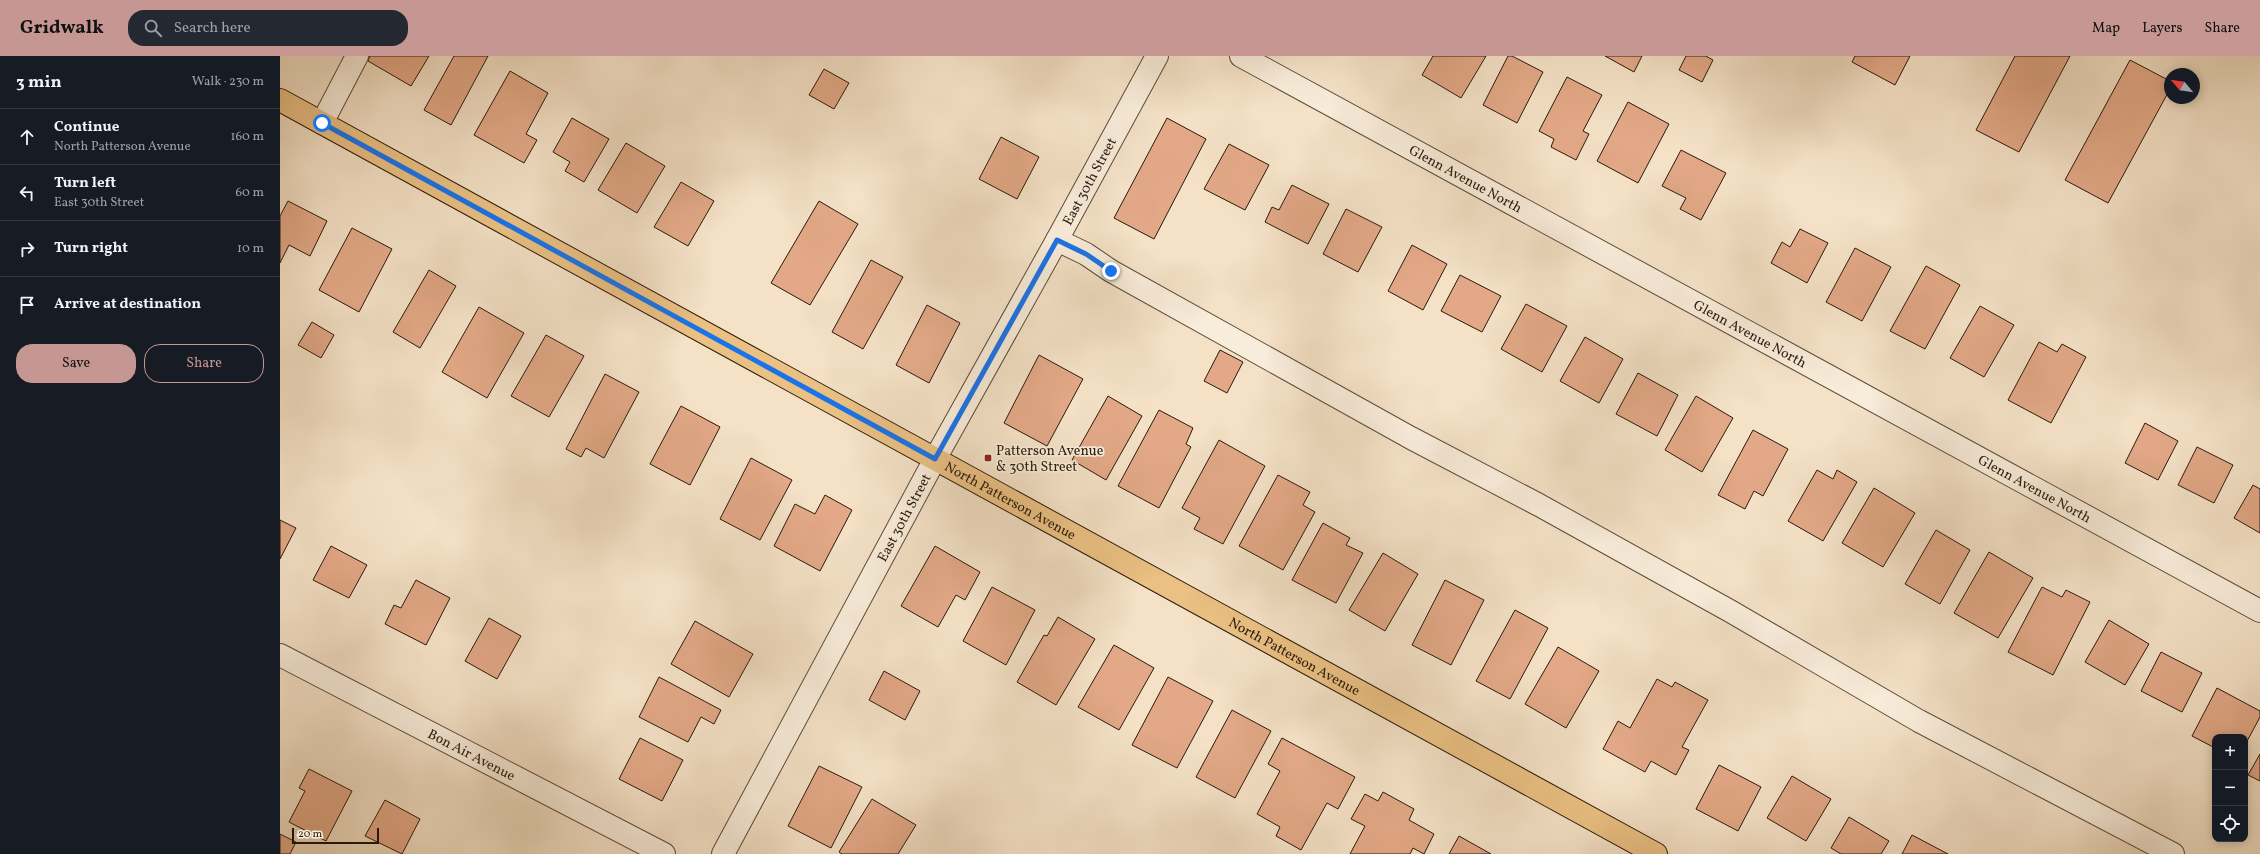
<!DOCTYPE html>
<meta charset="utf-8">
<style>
body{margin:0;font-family:Vollkorn,serif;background:#242831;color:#f1f3f6}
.controls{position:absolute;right:12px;bottom:12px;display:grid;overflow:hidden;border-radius:8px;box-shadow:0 2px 10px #0003}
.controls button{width:36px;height:36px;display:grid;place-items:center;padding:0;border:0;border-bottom:1px solid #363941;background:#171b24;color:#f1f3f6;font:20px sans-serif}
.compass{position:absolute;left:1884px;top:12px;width:36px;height:36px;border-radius:50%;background:#171b24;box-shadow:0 2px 10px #0003;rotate:299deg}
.scale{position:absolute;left:12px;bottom:10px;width:87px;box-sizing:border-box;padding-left:4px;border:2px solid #2a1a0b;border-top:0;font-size:11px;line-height:14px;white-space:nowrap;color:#2a1a0b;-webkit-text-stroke:3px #f8ecda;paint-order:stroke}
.stop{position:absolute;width:12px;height:12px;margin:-9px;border:3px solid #1a73e8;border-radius:50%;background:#fff}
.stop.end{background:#1a73e8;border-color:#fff;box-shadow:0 1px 4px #0008}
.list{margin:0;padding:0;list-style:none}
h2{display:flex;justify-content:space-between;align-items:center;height:52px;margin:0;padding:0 16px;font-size:17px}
h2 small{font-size:13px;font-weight:400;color:#9ea1a6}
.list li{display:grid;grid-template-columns:26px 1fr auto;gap:12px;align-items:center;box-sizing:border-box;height:56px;padding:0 16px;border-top:1px solid #363941}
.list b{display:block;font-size:15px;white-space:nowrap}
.list p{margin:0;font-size:13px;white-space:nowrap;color:#9ea1a6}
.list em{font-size:13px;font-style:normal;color:#9ea1a6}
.actions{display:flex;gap:8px;padding:12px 16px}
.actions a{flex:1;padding:9px 0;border:1px solid #c59692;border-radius:16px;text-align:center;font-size:14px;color:#c59692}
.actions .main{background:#c59692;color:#111}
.icon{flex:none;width:22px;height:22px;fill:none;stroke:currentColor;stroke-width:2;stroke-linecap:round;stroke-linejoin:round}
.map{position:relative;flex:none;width:1980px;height:798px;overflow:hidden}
header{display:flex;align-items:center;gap:24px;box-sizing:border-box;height:56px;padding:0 20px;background:#c59692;color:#111}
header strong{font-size:19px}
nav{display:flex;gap:22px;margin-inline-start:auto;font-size:14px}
.search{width:280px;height:36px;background:#242831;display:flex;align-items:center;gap:10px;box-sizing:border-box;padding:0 14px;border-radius:16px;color:#9ea1a6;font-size:15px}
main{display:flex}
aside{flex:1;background:#171b24}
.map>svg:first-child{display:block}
.building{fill:#e2a887;stroke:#2a1a0b}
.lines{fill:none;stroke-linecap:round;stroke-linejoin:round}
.minor-casing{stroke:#5c4c3a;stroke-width:24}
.major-casing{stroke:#2a1a0b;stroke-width:24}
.minor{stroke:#f8ecda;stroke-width:22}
.major{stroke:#eac083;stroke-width:22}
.route{stroke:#1a73e8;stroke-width:5}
.poi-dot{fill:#8f2418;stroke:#f8ecda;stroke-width:1.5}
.labels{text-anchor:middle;stroke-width:3.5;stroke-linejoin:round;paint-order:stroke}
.street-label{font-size:14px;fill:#2a1a0b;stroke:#f8ecda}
.poi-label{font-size:14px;fill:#2a1a0b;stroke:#f8ecda;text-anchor:start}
</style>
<header>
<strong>Gridwalk</strong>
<div class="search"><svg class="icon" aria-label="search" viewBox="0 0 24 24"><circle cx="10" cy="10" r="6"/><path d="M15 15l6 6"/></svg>Search here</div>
<nav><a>Map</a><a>Layers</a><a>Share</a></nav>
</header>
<main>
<aside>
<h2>3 min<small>Walk · 230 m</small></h2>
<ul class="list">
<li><svg class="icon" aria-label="ahead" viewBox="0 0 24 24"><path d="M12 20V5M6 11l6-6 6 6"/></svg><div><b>Continue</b><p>North Patterson Avenue</p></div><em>160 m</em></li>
<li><svg class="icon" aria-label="left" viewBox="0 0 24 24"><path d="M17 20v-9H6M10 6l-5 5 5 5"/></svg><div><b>Turn left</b><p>East 30th Street</p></div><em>60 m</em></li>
<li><svg class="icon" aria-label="right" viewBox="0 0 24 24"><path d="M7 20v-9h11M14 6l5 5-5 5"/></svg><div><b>Turn right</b></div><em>10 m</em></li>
<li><svg class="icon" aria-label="arrive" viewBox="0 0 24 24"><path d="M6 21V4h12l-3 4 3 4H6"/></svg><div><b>Arrive at destination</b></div></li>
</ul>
<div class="actions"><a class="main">Save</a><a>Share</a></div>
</aside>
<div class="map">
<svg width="1980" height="798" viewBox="0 0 1980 798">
<rect width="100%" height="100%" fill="#f4e1c6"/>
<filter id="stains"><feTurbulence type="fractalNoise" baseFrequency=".005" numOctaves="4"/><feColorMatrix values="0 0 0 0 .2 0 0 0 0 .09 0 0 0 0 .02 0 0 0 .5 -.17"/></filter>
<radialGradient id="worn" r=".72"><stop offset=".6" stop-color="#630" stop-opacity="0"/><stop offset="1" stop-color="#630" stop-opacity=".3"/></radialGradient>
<g class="building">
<polygon points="90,0 149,0 131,30 88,5"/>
<polygon points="174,0 208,0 171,69 144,54"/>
<polygon points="1153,0 1206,0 1181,42 1142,19"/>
<polygon points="1228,0 1232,0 1263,16 1237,67 1203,49"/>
<polygon points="1325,0 1362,0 1354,16"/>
<polygon points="1406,0 1426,0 1433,4 1422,26 1399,14"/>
<polygon points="1575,0 1630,0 1615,29 1572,6"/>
<polygon points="1735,0 1790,0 1739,96 1696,74"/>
<polygon points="1850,4 1890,25 1890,33 1828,147 1785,124"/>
<polygon points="544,13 569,27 554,53 529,39"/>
<polygon points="230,15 268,37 246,78 257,84 244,107 194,79"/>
<polygon points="1287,21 1322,39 1303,75 1309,78 1296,104 1271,91 1274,83 1259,75"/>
<polygon points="1348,46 1389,68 1358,127 1317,105"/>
<polygon points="292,62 329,83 304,126 285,115 290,106 273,96"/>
<polygon points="887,62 926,83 874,183 834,162"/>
<polygon points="721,81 759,101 737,143 699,123"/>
<polygon points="346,87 385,110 357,157 318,134"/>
<polygon points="949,88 989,109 965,154 924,133"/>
<polygon points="1401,94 1446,117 1421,164 1400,153 1406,142 1382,130"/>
<polygon points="401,126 434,145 408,190 374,171"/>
<polygon points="1012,129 1049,148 1028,188 985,166 992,151 999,154"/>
<polygon points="8,145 47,165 30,200 9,189 0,207 0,160"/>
<polygon points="539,145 578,168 530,249 491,227"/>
<polygon points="1066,153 1102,171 1078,216 1043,198"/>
<polygon points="72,172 112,193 79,256 39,234"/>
<polygon points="1520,173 1548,187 1527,227 1491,207 1502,186 1510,191"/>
<polygon points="1132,189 1167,208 1143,254 1108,235"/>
<polygon points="1575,192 1611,211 1582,265 1546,246"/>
<polygon points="591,204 623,221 583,293 552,276"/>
<polygon points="1646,210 1680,229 1645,293 1610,275"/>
<polygon points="149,214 176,230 140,292 113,276"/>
<polygon points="1180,219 1221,240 1202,276 1161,255"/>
<polygon points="1246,248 1287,270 1262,316 1221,293"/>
<polygon points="647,249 680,267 649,327 616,309"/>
<polygon points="1700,250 1734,269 1704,321 1670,302"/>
<polygon points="199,251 244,277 207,342 162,316"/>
<polygon points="32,266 54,279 41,302 18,289"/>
<polygon points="266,279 304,300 269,361 231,340"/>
<polygon points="1305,281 1343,303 1319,347 1280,325"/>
<polygon points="1759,286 1777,296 1782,288 1806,301 1771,367 1728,344"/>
<polygon points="940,294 963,306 947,337 924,325"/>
<polygon points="759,299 803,323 767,390 724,367"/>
<polygon points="1358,317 1398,339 1377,380 1336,358"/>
<polygon points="325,318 359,336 324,402 306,392 301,401 286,393"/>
<polygon points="828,340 862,360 826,424 792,404"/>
<polygon points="1416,340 1453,362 1422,416 1385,394"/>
<polygon points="401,350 440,371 410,429 370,408"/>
<polygon points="879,354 913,372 906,388 911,391 879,452 838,430"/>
<polygon points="1865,367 1898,385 1878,424 1845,407"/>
<polygon points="1473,374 1508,393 1483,440 1474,435 1465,453 1438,439"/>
<polygon points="939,384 985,410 943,488 914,473 920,462 902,452"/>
<polygon points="1917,391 1953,409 1934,447 1898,429"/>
<polygon points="471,402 512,424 480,484 440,463"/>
<polygon points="1537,414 1553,423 1557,414 1577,426 1543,485 1508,465"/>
<polygon points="998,419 1030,436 1023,449 1035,456 1003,514 959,490"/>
<polygon points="1973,429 1980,433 1980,477 1954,462"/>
<polygon points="1594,432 1635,457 1603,511 1562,487"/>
<polygon points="545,439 572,454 540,515 494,490 515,448 535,458"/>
<polygon points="0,464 16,472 0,503"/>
<polygon points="1043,467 1070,482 1066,489 1083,497 1056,547 1012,524"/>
<polygon points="1656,474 1690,494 1660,548 1625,528"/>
<polygon points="51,490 87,509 69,542 33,524"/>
<polygon points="655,490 700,516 685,544 676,539 658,571 621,550"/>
<polygon points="1709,496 1753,522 1718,582 1674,557"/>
<polygon points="1103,497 1138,518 1105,575 1069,554"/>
<polygon points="136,524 170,542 146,589 105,568 114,549 121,552"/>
<polygon points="1165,524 1204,544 1171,609 1132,589"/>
<polygon points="712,531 755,554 726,609 683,585"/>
<polygon points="1762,531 1782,541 1786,534 1810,546 1773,619 1728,596"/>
<polygon points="1235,554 1268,572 1230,643 1196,625"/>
<polygon points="778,561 815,583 776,649 737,626 764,579 767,580"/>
<polygon points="209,562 241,580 217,623 185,605"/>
<polygon points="1829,564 1869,588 1845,629 1805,606"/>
<polygon points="415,565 473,598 449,641 391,608"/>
<polygon points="834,589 874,612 839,674 798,651"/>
<polygon points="1278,591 1319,615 1286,672 1245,648"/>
<polygon points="1881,596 1922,617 1902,656 1861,635"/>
<polygon points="604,615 640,635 625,664 589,644"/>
<polygon points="379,621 441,654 434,668 421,661 408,686 359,661"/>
<polygon points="888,621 933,645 897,712 852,689"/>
<polygon points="1377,623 1392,631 1395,626 1428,644 1402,691 1409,694 1396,719 1371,705 1365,716 1323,693 1338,665 1350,672"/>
<polygon points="1937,632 1980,655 1980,661 1965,689 1965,681 1935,681 1935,692 1912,680"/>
<polygon points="952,654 991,675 955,742 916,721"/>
<polygon points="360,682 403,704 382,745 339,723"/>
<polygon points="1002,682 1075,721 1058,753 1047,747 1021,794 996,780 1000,771 977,758 1000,715 988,708"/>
<polygon points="1980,698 1980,725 1968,719"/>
<polygon points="1439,709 1481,731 1458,775 1416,753"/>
<polygon points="539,710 582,731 551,792 508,770"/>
<polygon points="29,713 72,735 46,785 9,766 25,735 19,732"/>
<polygon points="1512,720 1551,743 1526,785 1487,762"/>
<polygon points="1103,736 1134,753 1129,764 1154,778 1144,798 1133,792 1130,798 1070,798 1085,770 1071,763 1085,738 1098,745"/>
<polygon points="592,743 636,769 618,798 562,798 559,796"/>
<polygon points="105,744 140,763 122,798 85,780"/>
<polygon points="1569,761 1609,785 1601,798 1561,798 1551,792"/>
<polygon points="0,778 16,786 10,798 0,798"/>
<polygon points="1632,779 1668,798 1622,798"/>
<polygon points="1179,780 1211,798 1169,798"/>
</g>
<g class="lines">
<g class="minor-casing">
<g id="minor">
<path id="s1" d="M 961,0 L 1980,555"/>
<polyline points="42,67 77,0"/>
<polyline points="777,184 806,198 831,215 1131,382 1259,449 1450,555 1639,665 1893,798"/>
<path id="s2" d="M 0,599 L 384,798"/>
<path id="s3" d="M 443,798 L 655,403 L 777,184 L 877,0"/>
</g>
</g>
<g class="major-casing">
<g id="major">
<path id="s4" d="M 0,44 L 1376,798"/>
</g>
</g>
<use href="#minor" class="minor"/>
<use href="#major" class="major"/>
</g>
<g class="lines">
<polyline class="route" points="42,67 655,403 777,184 806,198 831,215"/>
</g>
<rect class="poi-dot" x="704" y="398" width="8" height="8" rx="2"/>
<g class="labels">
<g class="street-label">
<text dy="5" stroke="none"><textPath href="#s1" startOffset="256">Glenn Avenue North</textPath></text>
<text dy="5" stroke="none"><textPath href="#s3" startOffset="766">East 30th Street</textPath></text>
<text dy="5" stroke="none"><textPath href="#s1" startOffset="580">Glenn Avenue North</textPath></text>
<text dy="5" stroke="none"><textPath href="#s1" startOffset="904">Glenn Avenue North</textPath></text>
<text dy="5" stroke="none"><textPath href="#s4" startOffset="833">North Patterson Avenue</textPath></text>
<text dy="5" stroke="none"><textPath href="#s3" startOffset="382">East 30th Street</textPath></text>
<text dy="5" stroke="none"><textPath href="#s4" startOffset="1157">North Patterson Avenue</textPath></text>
<text dy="5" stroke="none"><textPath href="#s2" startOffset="216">Bon Air Avenue</textPath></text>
</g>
<g class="poi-label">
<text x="716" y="399">Patterson Avenue<tspan x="716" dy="16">&amp; 30th Street</tspan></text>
</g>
</g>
<rect width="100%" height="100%" filter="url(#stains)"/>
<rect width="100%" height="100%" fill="url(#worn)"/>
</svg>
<div class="controls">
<button>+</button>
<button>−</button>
<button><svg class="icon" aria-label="locate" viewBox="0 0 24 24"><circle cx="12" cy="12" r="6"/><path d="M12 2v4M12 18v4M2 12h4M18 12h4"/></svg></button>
</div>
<svg class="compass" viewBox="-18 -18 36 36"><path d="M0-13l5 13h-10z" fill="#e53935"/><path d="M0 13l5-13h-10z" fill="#9ea1a6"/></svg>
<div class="scale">20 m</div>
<div class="stop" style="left:42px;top:67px"></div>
<div class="stop end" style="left:831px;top:215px"></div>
</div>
</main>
